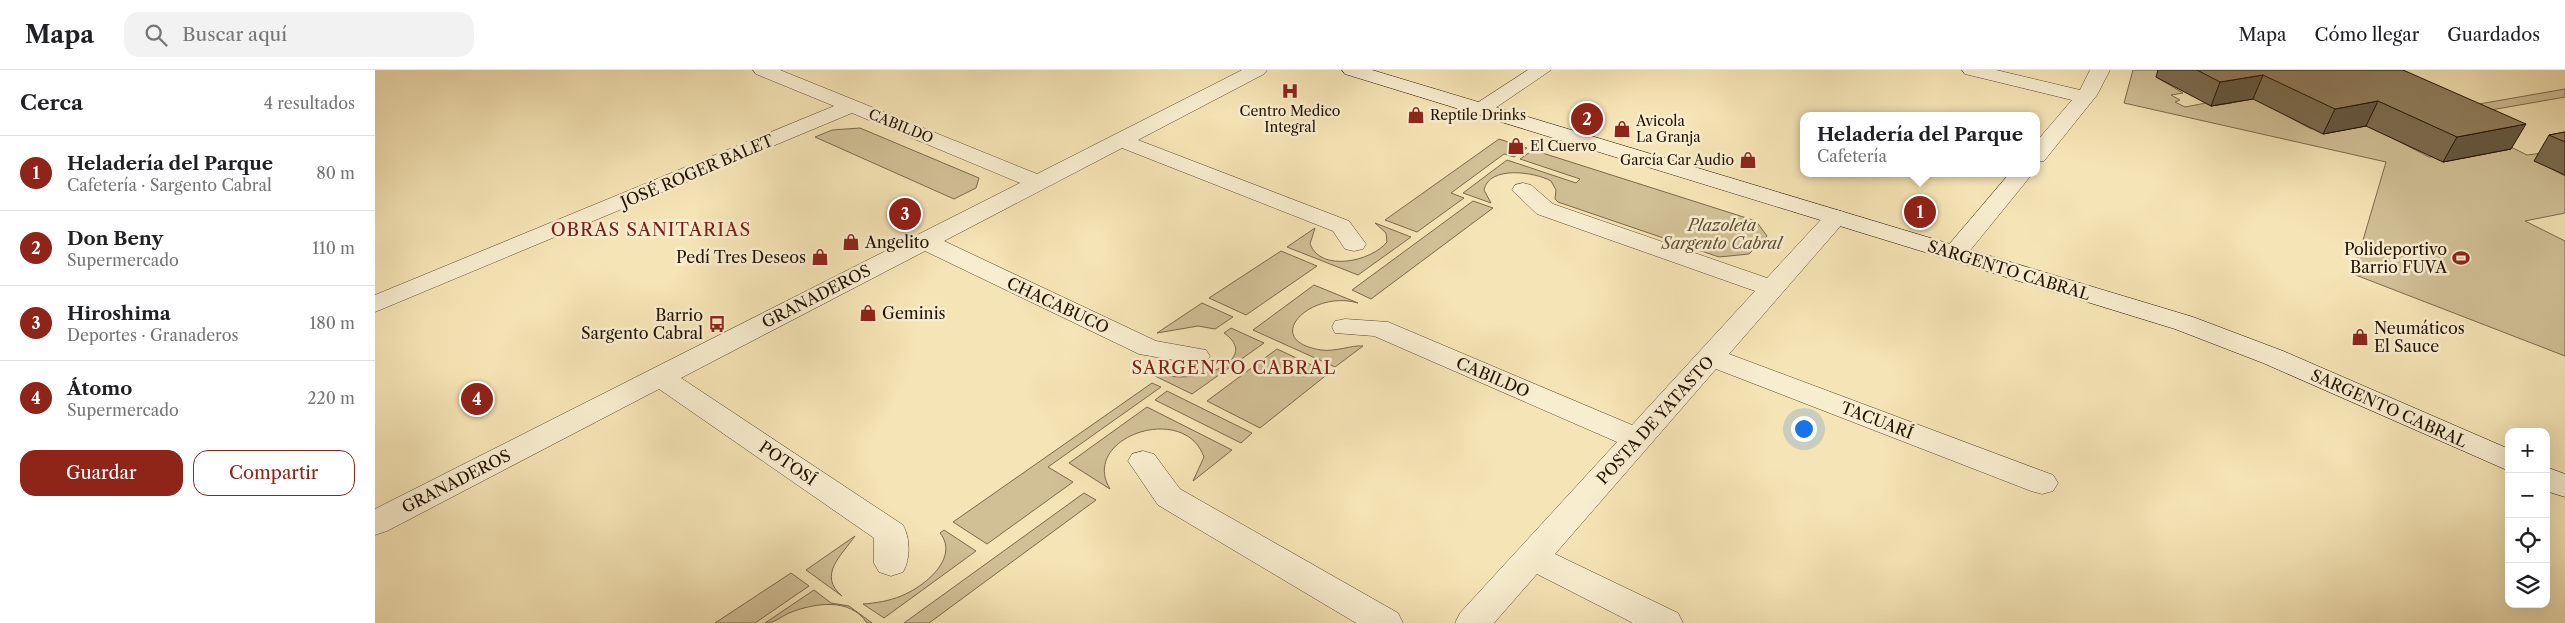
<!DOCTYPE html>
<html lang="es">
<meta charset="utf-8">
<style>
body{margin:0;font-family:"Libre Caslon Text",serif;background:#f2f2f2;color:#202124}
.controls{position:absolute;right:15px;bottom:15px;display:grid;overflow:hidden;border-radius:10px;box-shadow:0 5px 20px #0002}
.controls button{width:45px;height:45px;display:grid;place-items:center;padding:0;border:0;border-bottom:1px solid #e0e0e0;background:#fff;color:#202124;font:25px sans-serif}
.you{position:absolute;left:1428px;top:358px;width:18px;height:18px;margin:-12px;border:4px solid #fff;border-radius:50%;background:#1a73e8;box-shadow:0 0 0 8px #1a73e833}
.badge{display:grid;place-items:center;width:32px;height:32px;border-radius:50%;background:#8f2418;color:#fff;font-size:16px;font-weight:700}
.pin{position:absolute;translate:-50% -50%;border:2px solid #fff;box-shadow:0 1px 5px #0006}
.popup{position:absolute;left:1425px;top:42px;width:240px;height:65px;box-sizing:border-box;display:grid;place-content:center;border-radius:10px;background:#fff;filter:drop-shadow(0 1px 4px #0005);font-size:16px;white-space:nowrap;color:#757577}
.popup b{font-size:19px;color:#202124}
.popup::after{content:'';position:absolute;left:50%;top:100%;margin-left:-10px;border:10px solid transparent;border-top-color:#fff}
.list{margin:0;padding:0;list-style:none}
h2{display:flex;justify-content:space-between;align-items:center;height:65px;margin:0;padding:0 20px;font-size:21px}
h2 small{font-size:16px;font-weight:400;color:#757577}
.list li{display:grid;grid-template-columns:32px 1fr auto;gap:15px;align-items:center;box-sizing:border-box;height:75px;padding:0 20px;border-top:1px solid #e0e0e0}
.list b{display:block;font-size:19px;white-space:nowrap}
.list p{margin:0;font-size:16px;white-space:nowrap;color:#757577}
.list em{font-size:16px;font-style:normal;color:#757577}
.actions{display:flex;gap:10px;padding:15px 20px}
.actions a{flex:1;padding:11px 0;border:1px solid #8f2418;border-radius:15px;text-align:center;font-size:18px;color:#8f2418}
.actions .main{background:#8f2418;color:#fff}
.icon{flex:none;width:28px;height:28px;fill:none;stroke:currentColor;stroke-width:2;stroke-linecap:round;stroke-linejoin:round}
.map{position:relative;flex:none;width:2190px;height:553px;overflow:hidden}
header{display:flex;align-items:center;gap:30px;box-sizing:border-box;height:70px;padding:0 25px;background:#fff;border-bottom:1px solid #e0e0e0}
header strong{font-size:24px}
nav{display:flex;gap:28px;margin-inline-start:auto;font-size:18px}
.search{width:350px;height:45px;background:#f2f2f2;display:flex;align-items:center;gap:12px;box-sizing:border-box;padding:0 18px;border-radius:15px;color:#757577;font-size:19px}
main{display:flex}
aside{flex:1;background:#fff}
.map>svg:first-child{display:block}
.green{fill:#d1c096;stroke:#7a694b}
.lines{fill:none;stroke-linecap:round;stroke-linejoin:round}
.minor-casing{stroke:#57462d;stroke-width:1}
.secondary-casing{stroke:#221200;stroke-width:1}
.minor{fill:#f8edcf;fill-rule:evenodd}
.secondary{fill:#f8edcf;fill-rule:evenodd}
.wall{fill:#7c6d51;stroke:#221200}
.shaded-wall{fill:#655942;stroke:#221200}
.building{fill:#907f5e;stroke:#221200}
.labels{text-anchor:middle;stroke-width:5;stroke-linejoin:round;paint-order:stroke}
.far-poi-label{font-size:14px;fill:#221200;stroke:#f8edcf;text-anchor:start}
.far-street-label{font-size:14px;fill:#221200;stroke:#f8edcf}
.street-label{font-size:16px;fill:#221200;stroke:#f8edcf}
.park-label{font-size:16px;font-style:italic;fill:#5f4f34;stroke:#f8edcf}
.poi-label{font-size:16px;fill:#221200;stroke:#f8edcf;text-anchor:start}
.neighbourhood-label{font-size:18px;letter-spacing:1px;fill:#7a1f14;stroke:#f8edcf}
</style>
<header>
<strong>Mapa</strong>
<div class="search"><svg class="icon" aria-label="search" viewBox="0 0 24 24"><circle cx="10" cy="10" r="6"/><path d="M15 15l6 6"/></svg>Buscar aquí</div>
<nav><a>Mapa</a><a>Cómo llegar</a><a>Guardados</a></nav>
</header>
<main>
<aside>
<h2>Cerca<small>4 resultados</small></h2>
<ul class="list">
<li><span class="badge">1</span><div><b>Heladería del Parque</b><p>Cafetería · Sargento Cabral</p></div><em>80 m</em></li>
<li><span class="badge">2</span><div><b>Don Beny</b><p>Supermercado</p></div><em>110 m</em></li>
<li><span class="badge">3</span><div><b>Hiroshima</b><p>Deportes · Granaderos</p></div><em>180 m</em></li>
<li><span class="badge">4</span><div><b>Átomo</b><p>Supermercado</p></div><em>220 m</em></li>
</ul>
<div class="actions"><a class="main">Guardar</a><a>Compartir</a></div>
</aside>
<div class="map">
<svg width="2190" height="553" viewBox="0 0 2190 553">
<rect width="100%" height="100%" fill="#f5e4b5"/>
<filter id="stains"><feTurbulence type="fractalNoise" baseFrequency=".004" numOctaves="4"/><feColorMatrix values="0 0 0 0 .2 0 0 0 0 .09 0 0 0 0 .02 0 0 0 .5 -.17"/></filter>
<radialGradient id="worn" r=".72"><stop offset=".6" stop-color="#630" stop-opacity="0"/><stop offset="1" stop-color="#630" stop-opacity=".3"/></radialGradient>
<g class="green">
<polygon points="1758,0 1825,0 1781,7 1808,23 1796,25 1805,30 1800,32 1810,37 1831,33 1836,36 1857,33 1868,22 1936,59 1971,44 2054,87 2056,87 2064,41 2190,19 2190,27 2076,47 2152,85 2190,80 2173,97 2190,106 2190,143 2150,151 2190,171 2190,286 1978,204 2011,92 1749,33"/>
<polygon points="485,58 604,108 601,118 579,129 440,67 457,60"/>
<polygon points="1124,69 1152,78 1139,87 1129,84 1076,123 1089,128 1042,162 1010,150"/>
<path d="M 1158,80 L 1381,151 L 1392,166 L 1374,184 L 1344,187 L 1183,132 L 1180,129 L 1181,120 L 1176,111 C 1160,102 1114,95 1109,120 L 1116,133 L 1088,123 L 1132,90 L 1201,113 L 1205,109 L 1145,89 Z"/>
<polygon points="1098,131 1118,138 996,229 977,220"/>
<path d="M 1000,153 L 1036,167 L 983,205 L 912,177 L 940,158 L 935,174 C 946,203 997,191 1012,172 L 1011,163 Z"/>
<polygon points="906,181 942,196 871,245 834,228"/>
<path d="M 939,215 L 983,233 C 936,219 884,270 946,280 C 961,282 976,275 988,276 L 960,297 L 878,260 Z"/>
<polygon points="827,233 858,247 840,259 823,256 782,263"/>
<path d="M 856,258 L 889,273 L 817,324 L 780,306 L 784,303 C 816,317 889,291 849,263 Z"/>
<polygon points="902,279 954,303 885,358 832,331"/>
<polygon points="777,313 786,317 673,397 698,412 612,474 578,452"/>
<polygon points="792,321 877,363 866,373 780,330"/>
<path d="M 772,337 L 857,380 L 818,411 L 829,387 C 809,331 704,368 735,419 L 694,393 Z"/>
<polygon points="709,423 721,430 554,553 529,553"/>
<path d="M 569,460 L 601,481 L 509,548 L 488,534 C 501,533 514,531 526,526 C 549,517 585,488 565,463 Z"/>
<path d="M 480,466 C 467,485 442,505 467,526 L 431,500 Z"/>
<polygon points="416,503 434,516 380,553 340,553"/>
<path d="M 439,520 L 456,533 L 474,536 L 497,553 L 492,553 C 475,527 439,533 414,543 C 405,547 400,553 390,553 Z"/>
</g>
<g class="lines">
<g class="minor-casing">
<g id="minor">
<path d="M 378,0 L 405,0 L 662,104 L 867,0 L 892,0 L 889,4 L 763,70 L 974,151 L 991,174 L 988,179 L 979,181 L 970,179 L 958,161 L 747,78 L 569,171 L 781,271 L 831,280 L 835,286 L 831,292 L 821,294 L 764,284 L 550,181 L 306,308 L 528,455 C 535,468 536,488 528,502 L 516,506 L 504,502 L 499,493 L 499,468 L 284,319 L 12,461 L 0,465 L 0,439 L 645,113 L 477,43 L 0,242 L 0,225 L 459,36 L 381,4 Z"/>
<polygon points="1153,0 1176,0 1113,43 1099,43 1096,39 1099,35"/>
<polygon points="1587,0 1621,0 1705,20 1715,0 1735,0 1722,25 1669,91 1661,92 1661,72 1697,30 1590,4"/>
<polygon points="1635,103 1658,103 1589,188 1580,190 1571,188 1568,183 1571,178"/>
<polygon points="1148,113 1156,115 1178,134 1392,208 1453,142 1461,140 1469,142 1473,147 1469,152 1354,284 1678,405 1683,413 1678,421 1667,424 1656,421 1341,299 1180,484 1303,543 1308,553 1258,553 1162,504 1119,553 1080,553 1085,543 1242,372 999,266 960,263 957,257 960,251 970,249 1013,252 1257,355 1380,221 1162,144 1137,120 1140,115"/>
<polygon points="768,381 779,384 805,419 1023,543 1028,553 981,553 783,435 753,391 757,384"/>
</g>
</g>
<g class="secondary-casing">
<g id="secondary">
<polygon points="967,0 997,0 1818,247 1908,281 2134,379 2134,401 1888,293 1800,259 970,4"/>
<polygon points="2171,397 2190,404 2190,427 2171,421"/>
</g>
</g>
<use href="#minor" class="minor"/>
<use href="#secondary" class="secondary"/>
</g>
<g class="wall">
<polygon points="1783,0 2028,0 2136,79 2068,92 1991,56 1948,64 1878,29 1836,36 1781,7"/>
<polygon points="2190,62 2190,105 2159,91 2174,65"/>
</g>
<g class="shaded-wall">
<polygon points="1888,5 1878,29 1836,36 1845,12"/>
<polygon points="2003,31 1991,56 1948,64 1960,39"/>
<polygon points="2151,54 2136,79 2068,92 2082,67"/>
</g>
<g class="building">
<polygon points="1822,0 2028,0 2151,54 2082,67 2003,31 1960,39 1888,5 1845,12"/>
<polygon points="2190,62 2190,72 2174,65"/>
</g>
<defs>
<g id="hospital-bare" transform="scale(1.35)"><path d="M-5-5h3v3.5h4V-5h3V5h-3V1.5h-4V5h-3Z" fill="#8f2418" stroke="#f8edcf" stroke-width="2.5" paint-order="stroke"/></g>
<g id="shop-bare" transform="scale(1.35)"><path d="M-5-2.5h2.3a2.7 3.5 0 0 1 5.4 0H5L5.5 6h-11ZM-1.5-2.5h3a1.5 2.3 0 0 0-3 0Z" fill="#8f2418" stroke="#f8edcf" stroke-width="2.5" paint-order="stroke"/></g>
<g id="stadium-bare" transform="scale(1.35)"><path d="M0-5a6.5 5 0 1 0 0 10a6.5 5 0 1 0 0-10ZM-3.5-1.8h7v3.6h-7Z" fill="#8f2418" stroke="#f8edcf" stroke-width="2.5" paint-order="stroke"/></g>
<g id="bus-bare" transform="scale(1.35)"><path d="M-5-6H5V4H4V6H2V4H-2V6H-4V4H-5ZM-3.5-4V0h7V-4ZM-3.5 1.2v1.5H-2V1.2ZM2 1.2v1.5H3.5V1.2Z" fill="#8f2418" stroke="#f8edcf" stroke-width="2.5" paint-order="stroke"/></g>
</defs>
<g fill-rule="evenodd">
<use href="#hospital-bare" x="915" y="21"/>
<use href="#shop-bare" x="1041" y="45"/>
<use href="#shop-bare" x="1247" y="59"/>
<use href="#shop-bare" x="1141" y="76"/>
<use href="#shop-bare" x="1373" y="90"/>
<use href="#shop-bare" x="476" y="172"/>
<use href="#shop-bare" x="445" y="187"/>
<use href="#stadium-bare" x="2086" y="188"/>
<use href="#shop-bare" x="493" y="243"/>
<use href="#bus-bare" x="342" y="254"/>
<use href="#shop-bare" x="1985" y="267"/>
</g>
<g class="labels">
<g class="far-poi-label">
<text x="915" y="46" text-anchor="middle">Centro Medico<tspan x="915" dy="16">Integral</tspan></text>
<text x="1055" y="50">Reptile Drinks</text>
<text x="1261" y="56">Avicola<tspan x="1261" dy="16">La Granja</tspan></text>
<text x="1155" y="81">El Cuervo</text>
<text x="1359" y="95" text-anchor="end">García Car Audio</text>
</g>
<g class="far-street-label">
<text transform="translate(526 56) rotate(22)" y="5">CABILDO</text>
</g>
<g class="street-label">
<text transform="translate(322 101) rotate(-23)" y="6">JOSÉ ROGER BALET</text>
<text transform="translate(1634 200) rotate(17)" y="6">SARGENTO CABRAL</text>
<text transform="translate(441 226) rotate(-27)" y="6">GRANADEROS</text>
<text transform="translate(683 235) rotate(25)" y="6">CHACABUCO</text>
<text transform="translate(1118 307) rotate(23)" y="6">CABILDO</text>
<text transform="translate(2014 338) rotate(24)" y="6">SARGENTO CABRAL</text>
<text transform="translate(1280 350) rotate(-48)" y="6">POSTA DE YATASTO</text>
<text transform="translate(1502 350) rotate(21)" y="6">TACUARÍ</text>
<text transform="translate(413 393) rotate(34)" y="6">POTOSÍ</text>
<text transform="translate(81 411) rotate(-27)" y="6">GRANADEROS</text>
</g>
<g class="park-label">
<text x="1347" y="161">Plazoleta<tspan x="1347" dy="18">Sargento Cabral</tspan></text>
</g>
<g class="poi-label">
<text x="490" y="178">Angelito</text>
<text x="2072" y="185" text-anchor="end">Polideportivo<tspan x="2072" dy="18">Barrio FUVA</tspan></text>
<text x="431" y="193" text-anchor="end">Pedí Tres Deseos</text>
<text x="507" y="249">Geminis</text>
<text x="328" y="251" text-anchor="end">Barrio<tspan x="328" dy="18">Sargento Cabral</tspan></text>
<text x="1999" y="264">Neumáticos<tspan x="1999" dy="18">El Sauce</tspan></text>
</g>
<g class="neighbourhood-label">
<text x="276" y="166">OBRAS SANITARIAS</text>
<text x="859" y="304">SARGENTO CABRAL</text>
</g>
</g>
<rect width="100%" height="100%" filter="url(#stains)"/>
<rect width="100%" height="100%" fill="url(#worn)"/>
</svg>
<div class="controls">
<button>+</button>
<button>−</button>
<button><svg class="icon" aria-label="locate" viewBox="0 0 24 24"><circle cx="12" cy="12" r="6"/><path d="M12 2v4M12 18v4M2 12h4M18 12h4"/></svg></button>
<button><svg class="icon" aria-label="layers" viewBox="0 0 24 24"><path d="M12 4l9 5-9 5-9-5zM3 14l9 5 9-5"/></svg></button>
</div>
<div class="you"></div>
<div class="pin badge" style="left:1545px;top:142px">1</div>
<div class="popup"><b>Heladería del Parque</b>Cafetería</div>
<div class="pin badge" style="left:1212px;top:49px">2</div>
<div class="pin badge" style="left:530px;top:144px">3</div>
<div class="pin badge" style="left:102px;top:329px">4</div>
</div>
</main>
